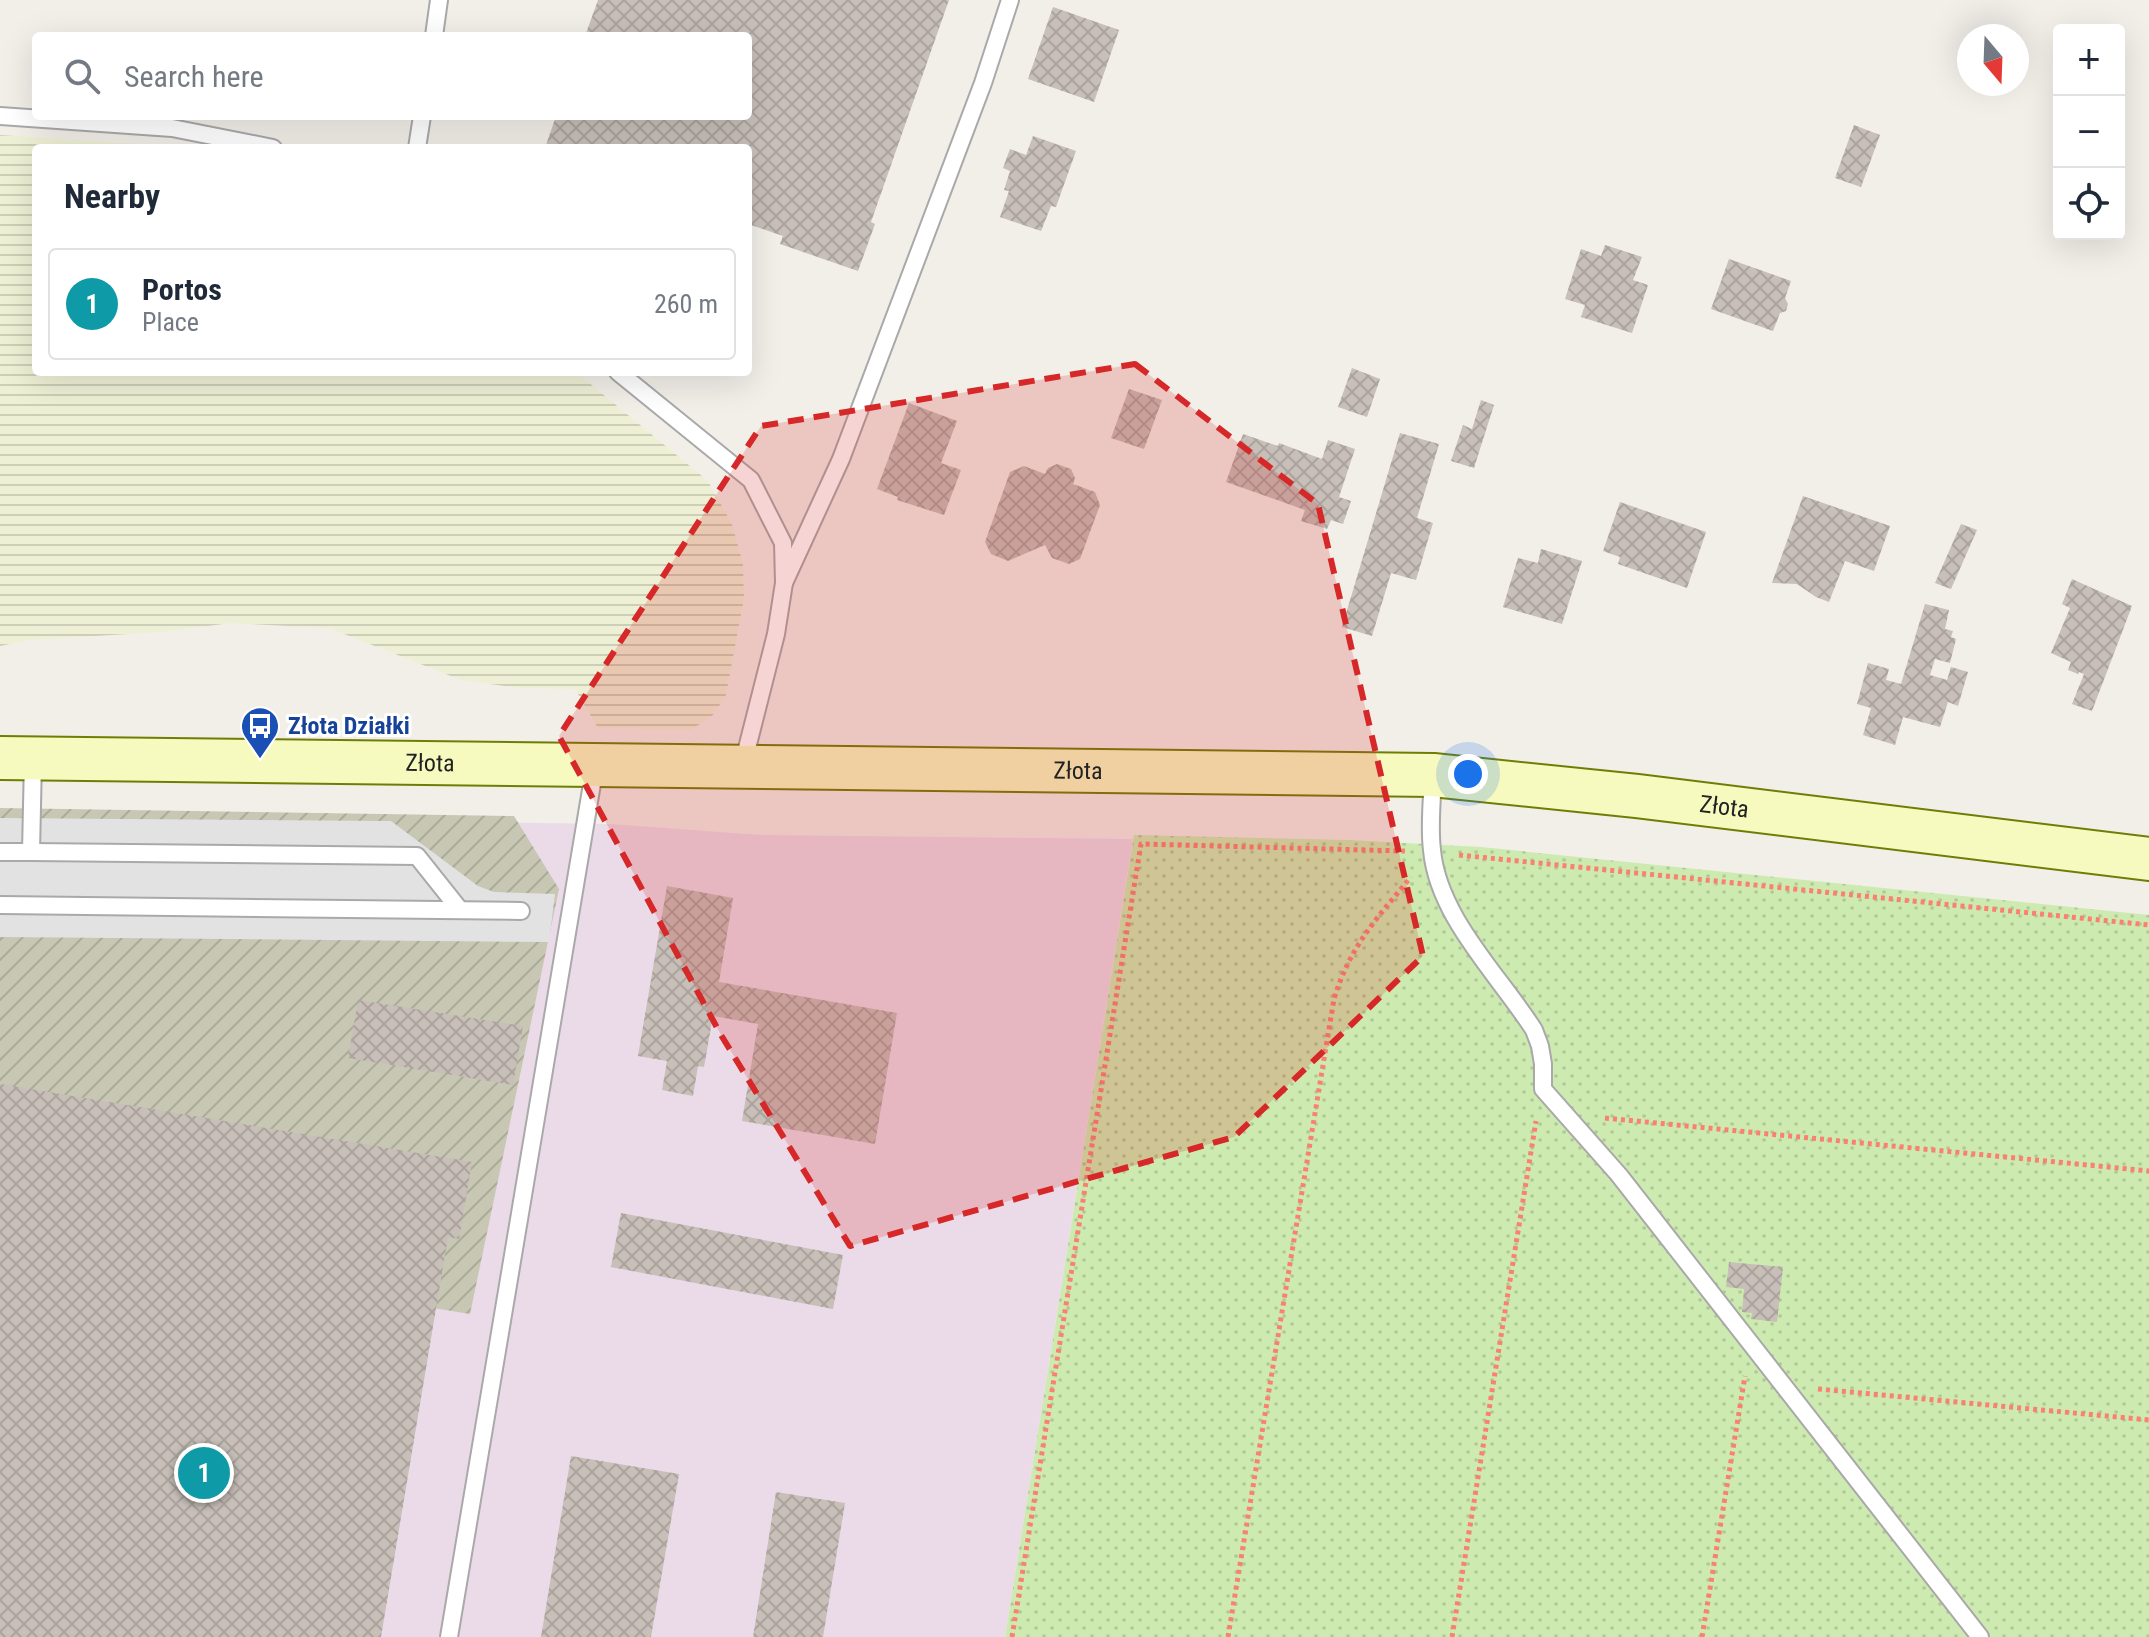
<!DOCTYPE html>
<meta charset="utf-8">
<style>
body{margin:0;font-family:"Roboto Condensed",sans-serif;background:#f6f6f7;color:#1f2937}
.controls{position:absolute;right:24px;top:24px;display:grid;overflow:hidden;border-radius:8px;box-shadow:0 8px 32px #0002}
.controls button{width:72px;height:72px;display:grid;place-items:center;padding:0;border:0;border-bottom:2px solid #e0e1e3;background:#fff;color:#1f2937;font:40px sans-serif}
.compass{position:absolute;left:1957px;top:24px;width:72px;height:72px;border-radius:50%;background:#fff;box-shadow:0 8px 32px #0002;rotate:161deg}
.you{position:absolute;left:1468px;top:774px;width:28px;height:28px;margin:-20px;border:6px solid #fff;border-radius:50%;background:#1a73e8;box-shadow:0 0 0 12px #1a73e833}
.badge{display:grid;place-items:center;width:52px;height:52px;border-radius:50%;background:#1a73e8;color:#fff;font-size:26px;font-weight:700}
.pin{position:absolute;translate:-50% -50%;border:4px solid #fff;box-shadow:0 2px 8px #0006}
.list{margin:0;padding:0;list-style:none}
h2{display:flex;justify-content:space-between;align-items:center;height:104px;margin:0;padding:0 32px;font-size:34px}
h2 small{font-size:26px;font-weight:400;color:#747a83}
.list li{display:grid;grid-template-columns:52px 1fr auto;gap:24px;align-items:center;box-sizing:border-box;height:112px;margin:0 16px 16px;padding:0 16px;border:2px solid #e0e1e3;border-radius:8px}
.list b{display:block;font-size:30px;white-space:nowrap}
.list p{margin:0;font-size:26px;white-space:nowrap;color:#747a83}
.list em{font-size:26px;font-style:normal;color:#747a83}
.icon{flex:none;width:44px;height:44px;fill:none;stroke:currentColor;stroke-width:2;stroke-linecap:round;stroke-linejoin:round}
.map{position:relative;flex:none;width:2149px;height:1637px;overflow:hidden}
.search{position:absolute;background:#fff;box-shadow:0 8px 32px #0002;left:32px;top:32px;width:720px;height:88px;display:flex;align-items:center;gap:20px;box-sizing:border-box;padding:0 28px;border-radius:8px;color:#747a83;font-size:30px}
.panel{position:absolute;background:#fff;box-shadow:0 8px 32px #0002;left:32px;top:144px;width:720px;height:232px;border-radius:8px}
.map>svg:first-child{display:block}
.industrial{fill:#ebdbe8}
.construction{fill:url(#construction-furrows)}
.farmland{fill:url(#farmland-rules)}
.grass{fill:url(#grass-dots)}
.parking{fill:#e2e2e2}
.building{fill:url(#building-cross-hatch)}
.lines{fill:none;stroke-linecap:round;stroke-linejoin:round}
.lane-casing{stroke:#a9a9a9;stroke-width:20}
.secondary-casing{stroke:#707d05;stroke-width:46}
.path{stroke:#fa8072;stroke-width:5;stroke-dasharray:4 4;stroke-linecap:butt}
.lane{stroke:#fff;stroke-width:16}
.secondary{stroke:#f7fabf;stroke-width:42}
.marked{fill:#d62828;fill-opacity:0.2;stroke:#d62828;stroke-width:6;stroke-dasharray:16 10;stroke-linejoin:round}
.labels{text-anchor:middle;stroke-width:6;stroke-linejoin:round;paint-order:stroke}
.transit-label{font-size:24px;font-weight:bold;fill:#164399;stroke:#fff;text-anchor:start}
.street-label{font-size:24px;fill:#222;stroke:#fff}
</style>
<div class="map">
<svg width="2149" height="1637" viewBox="0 0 2149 1637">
<defs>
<pattern id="construction-furrows" width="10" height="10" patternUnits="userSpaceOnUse" patternTransform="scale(2)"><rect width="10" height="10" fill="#c7c7b4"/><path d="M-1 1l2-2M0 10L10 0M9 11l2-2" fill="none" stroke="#abab9a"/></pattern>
<pattern id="farmland-rules" width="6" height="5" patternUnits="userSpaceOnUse" patternTransform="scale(2)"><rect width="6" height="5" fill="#eef0d5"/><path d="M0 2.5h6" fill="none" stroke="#ccceb7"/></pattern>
<pattern id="grass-dots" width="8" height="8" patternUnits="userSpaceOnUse" patternTransform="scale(2)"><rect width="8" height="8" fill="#cdebb0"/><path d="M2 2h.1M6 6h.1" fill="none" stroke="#b0c997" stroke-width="1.8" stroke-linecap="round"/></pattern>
<pattern id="building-cross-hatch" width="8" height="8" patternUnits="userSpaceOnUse" patternTransform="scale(2)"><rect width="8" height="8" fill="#c7bfb8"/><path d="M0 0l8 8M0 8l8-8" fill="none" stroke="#aba49e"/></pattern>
</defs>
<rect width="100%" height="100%" fill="#f2efe9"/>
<polygon class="industrial" points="0,815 611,824 760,835 1133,839 1005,1637 0,1637"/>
<polygon class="construction" points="0,808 514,816 559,889 470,1314 0,1237"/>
<polygon class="farmland" points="0,135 202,148 36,148 36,372 576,372 708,481 732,524 743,564 744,598 726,695 713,715 691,730 598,728 575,689 519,688 461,680 329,628 231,623 161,632 30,640 0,646"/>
<polygon class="grass" points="1134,835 1349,840 1481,847 2149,915 2149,1637 1005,1637"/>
<polygon class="parking" points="0,818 391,821 478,886 494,892 555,894 549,942 0,937"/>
<g class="building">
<polygon points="598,0 949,0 871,222 875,224 858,271 780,244 783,236 748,224 748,148 545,148 556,116 748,116 748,36 585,36"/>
<polygon points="1053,7 1119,30 1094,102 1028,79"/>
<polygon points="1854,125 1880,135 1861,187 1835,178"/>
<polygon points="1033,136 1076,151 1056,207 1051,206 1041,231 1000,217 1009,191 1004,190 1010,171 1003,168 1010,149 1026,155"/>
<polygon points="1605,245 1642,257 1633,280 1648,285 1632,333 1581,317 1585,305 1565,299 1581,249 1601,256"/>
<polygon points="1729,259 1791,281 1785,298 1788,304 1786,311 1780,313 1773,331 1711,309"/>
<polygon points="1352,368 1380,379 1367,417 1338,407"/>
<polygon points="1129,389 1162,400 1144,449 1111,438"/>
<polygon points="1481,400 1494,405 1474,468 1451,461 1463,425 1472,429"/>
<polygon points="909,403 957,421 941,463 961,470 944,515 897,500 898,497 877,489"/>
<polygon points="1400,433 1439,444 1417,518 1433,523 1416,580 1391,573 1372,636 1342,627"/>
<polygon points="1243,434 1278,446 1279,443 1322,459 1328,440 1355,449 1339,497 1351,501 1343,524 1331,520 1327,529 1301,521 1305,510 1226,482"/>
<polygon points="1057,464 1071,469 1075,478 1073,484 1095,492 1100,505 1080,559 1069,564 1052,558 1045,545 1008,561 991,554 985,542 1010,472 1024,466 1045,474 1048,468"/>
<polygon points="1803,496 1890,526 1874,571 1845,561 1829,602 1816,597 1797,584 1772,583"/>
<polygon points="1620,502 1706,532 1687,588 1618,564 1620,557 1603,551"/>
<polygon points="1961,524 1977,530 1951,589 1935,583"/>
<polygon points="1541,549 1582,561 1562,624 1503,607 1518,558 1538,563"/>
<polygon points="2072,579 2132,606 2092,711 2072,704 2084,674 2079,672 2078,674 2068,670 2071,662 2051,653 2070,608 2062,604"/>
<polygon points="1925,604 1949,610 1945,629 1953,631 1951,637 1956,639 1950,663 1935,659 1930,675 1947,680 1951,667 1968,672 1958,706 1948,702 1940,727 1903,717 1895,745 1863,735 1871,708 1857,704 1868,663 1889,669 1886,680 1901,684"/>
<polygon points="667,886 733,898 719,982 897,1013 875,1144 742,1121 758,1024 713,1016 704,1067 698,1066 693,1096 662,1090 667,1061 638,1056"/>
<polygon points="358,1000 523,1026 513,1085 348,1058"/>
<polygon points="0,1084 472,1162 459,1239 448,1237 381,1637 0,1637"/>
<polygon points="621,1213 843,1255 833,1309 611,1267"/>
<polygon points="1729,1262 1783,1267 1777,1322 1751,1319 1752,1313 1742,1312 1744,1289 1726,1287"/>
<polygon points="571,1456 679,1474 651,1637 541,1637"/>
<polygon points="776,1492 845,1503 823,1637 753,1637"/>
</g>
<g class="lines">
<g class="lane-casing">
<g id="lane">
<polyline points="434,36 439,0"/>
<polyline points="0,116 172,128 273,148"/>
<polyline points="417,148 422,116"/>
<polyline points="618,372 751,480 783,543 784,583 776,634 743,764"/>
<polyline points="784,583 841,459 983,83 1010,0"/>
<path d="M 1433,777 C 1432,801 1429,826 1432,850 C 1438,917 1499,975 1534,1030 L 1540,1046 L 1543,1064 L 1543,1089 L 1619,1175 L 1980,1637"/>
<polyline points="0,852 31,852 33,760"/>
<polyline points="31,852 417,856 460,910"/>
<polyline points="0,905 521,911"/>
<polyline points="449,1637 595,766"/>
</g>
</g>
<g class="secondary-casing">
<g id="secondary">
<path id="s1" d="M 0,758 L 1433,775 L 1637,796 L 2149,859"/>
</g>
</g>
<g class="path">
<polyline points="1459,855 2149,925"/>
<polyline points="1605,1118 2149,1171"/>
<polyline points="1818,1389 2149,1420"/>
<polyline points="1012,1637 1141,844 1405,851"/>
<path d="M 1228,1637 L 1334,999 C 1350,946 1377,918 1411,877"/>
<polyline points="1452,1637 1536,1121"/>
<polyline points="1702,1637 1745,1376"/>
</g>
<use href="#lane" class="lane"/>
<use href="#secondary" class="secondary"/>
</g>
<path class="marked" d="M 1135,364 L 1318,504 L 1423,956 L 1234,1137 L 850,1246 L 721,1035 L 559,736 L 761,426 Z"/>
<defs>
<g id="bus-pin" transform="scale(2)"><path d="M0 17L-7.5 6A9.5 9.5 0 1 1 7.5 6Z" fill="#1a4fb4" stroke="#fff"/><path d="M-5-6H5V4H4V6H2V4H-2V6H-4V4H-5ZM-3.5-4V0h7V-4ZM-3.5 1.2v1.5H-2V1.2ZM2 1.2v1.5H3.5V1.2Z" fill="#fff"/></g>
</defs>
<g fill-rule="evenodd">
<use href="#bus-pin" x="260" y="726"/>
</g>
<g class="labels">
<g class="transit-label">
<text x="288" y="734">Złota Działki</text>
</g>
<g class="street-label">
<text dy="8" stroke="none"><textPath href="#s1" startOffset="430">Złota</textPath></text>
<text dy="8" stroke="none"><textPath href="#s1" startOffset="1078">Złota</textPath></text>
<text dy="8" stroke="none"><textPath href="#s1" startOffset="1726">Złota</textPath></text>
</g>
</g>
</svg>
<div class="controls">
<button>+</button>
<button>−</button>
<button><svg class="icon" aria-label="locate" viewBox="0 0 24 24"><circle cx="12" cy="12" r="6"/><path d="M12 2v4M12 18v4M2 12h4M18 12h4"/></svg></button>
</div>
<svg class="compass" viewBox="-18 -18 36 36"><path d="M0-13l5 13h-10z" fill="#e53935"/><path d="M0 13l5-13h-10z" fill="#747a83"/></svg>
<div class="you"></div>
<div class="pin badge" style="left:204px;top:1473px;background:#0f9aa8">1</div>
<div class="search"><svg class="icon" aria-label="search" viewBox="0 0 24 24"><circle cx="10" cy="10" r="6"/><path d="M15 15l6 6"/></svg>Search here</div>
<section class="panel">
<h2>Nearby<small></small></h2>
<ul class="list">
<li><span class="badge" style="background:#0f9aa8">1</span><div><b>Portos</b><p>Place</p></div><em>260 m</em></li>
</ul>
</section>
</div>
